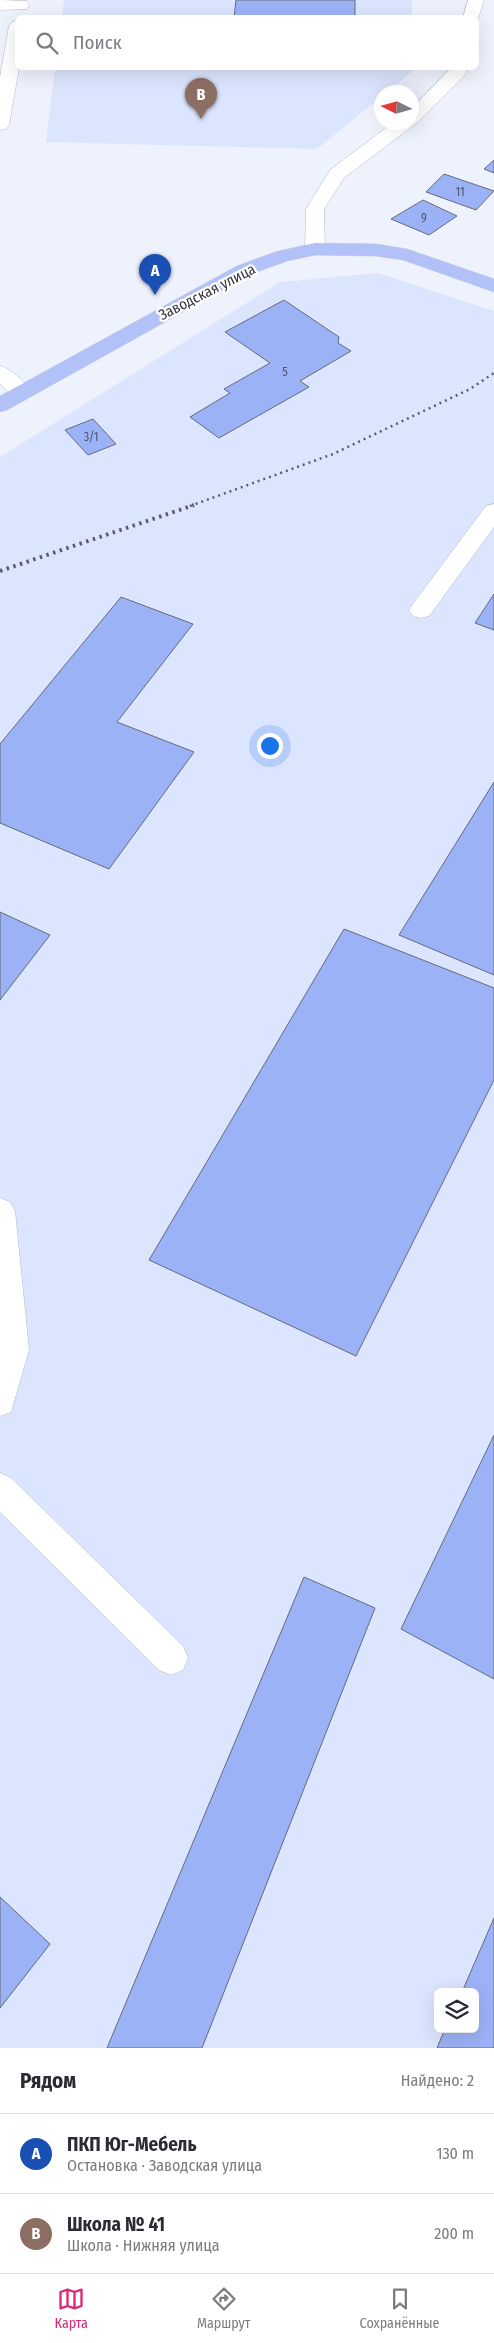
<!DOCTYPE html>
<html lang="ru">
<meta charset="utf-8">
<style>
body{margin:0;font-family:"Fira Sans Condensed",sans-serif;background:#f2f2f3;color:#2b2b33}
.controls{position:absolute;right:15px;bottom:15px;display:grid;overflow:hidden;border-radius:8px;box-shadow:0 5px 20px #0002}
.controls button{width:45px;height:45px;display:grid;place-items:center;padding:0;border:0;border-bottom:1px solid #e1e1e2;background:#fff;color:#2b2b33;font:25px sans-serif}
.compass{position:absolute;left:374px;top:85px;width:45px;height:45px;border-radius:50%;background:#fff;box-shadow:0 5px 20px #0002;rotate:275deg}
.you{position:absolute;left:269px;top:745px;width:18px;height:18px;margin:-12px;border:4px solid #fff;border-radius:50%;background:#1a73e8;box-shadow:0 0 0 8px #1a73e833}
.badge{display:grid;place-items:center;width:32px;height:32px;border-radius:50%;background:#db2777;color:#fff;font-size:16px;font-weight:700}
.pin{position:absolute;translate:-50% -41px;filter:drop-shadow(0 1px 2px #0008)}
.pin::after{content:'';position:absolute;top:26px;width:18px;height:15px;background:inherit;clip-path:polygon(0 0,100% 0,50% 100%)}
.list{margin:0;padding:0;list-style:none}
h2{display:flex;justify-content:space-between;align-items:center;height:65px;margin:0;padding:0 20px;font-size:21px}
h2 small{font-size:16px;font-weight:400;color:#7c7c81}
.list li{display:grid;grid-template-columns:32px 1fr auto;gap:15px;align-items:center;box-sizing:border-box;height:80px;padding:0 20px;border-top:1px solid #e1e1e2}
.list b{display:block;font-size:19px;white-space:nowrap}
.list p{margin:0;font-size:16px;white-space:nowrap;color:#7c7c81}
.list em{font-size:16px;font-style:normal;color:#7c7c81}
.icon{flex:none;width:28px;height:28px;fill:none;stroke:currentColor;stroke-width:2;stroke-linecap:round;stroke-linejoin:round}
.map{position:relative;flex:none;width:494px;height:2048px;overflow:hidden}
.search{position:absolute;background:#fff;box-shadow:0 5px 20px #0002;left:15px;right:15px;top:15px;height:55px;display:flex;align-items:center;gap:12px;box-sizing:border-box;padding:0 18px;border-radius:8px;color:#7c7c81;font-size:19px}
.sheet{height:225px;background:#fff}
nav{display:flex;justify-content:space-around;align-items:center;box-sizing:border-box;height:70px;border-top:1px solid #e1e1e2;background:#fff;font-size:14px;color:#7c7c81}
nav a{display:grid;justify-items:center;gap:2px}
nav .on{color:#db2777}
.map>svg:first-child{display:block}
.built{fill:#dce5fe;fill-rule:evenodd}
.building{fill:#9cb2f7;stroke:#656a7b}
.lines{fill:none;stroke-linecap:round;stroke-linejoin:round}
.minor-casing{stroke:#b3b9cb;stroke-width:1}
.major-casing{stroke:#d2d3d4;stroke-width:1}
.minor{fill:#fff;fill-rule:evenodd}
.major{fill:#b2c1f7;fill-rule:evenodd}
.rail-far1{stroke:#5b5e66;stroke-width:2.5;stroke-dasharray:2 4;stroke-linecap:butt}
.rail{stroke:#5b5e66;stroke-width:4;stroke-dasharray:2.5 4.5;stroke-linecap:butt}
.labels{text-anchor:middle;stroke-width:4.5;stroke-linejoin:round;paint-order:stroke}
.far-number-label{font-size:12px;fill:#4e556c}
.far-street-label{font-size:15px;fill:#34363d;stroke:#fff}
</style>
<div class="map">
<svg width="494" height="2048" viewBox="0 0 494 2048">
<rect width="100%" height="100%" fill="#eef2fd"/>
<g class="built">
<polygon points="64,0 412,0 412,17 62,18"/>
<polygon points="55,68 414,68 414,70 387,92 382,92 381,97 317,149 46,142"/>
<path d="M 378,273 L 494,311 L 494,2048 L 0,2048 L 0,457 L 280,282 ZM 438,1992 L 475,1992 L 475,2029 L 438,2029 Z"/>
</g>
<g class="building">
<polygon points="236,0 355,0 355,18 234,18"/>
<polygon points="494,160 494,173 484,169"/>
<polygon points="444,174 494,191 476,210 426,192"/>
<polygon points="423,200 457,216 429,235 391,219"/>
<polygon points="284,300 339,337 338,343 351,351 300,381 309,387 219,438 190,417 230,393 224,389 270,363 225,332"/>
<polygon points="93,419 116,444 88,455 65,430"/>
<polygon points="494,594 494,630 475,623"/>
<polygon points="121,597 193,624 117,722 194,752 109,869 0,823 0,744"/>
<polygon points="494,782 494,975 399,935"/>
<polygon points="0,912 50,935 0,1000"/>
<polygon points="344,929 494,988 494,1080 356,1356 149,1260"/>
<polygon points="494,1435 494,1679 401,1629"/>
<polygon points="304,1577 375,1608 202,2048 107,2048"/>
<polygon points="0,1897 50,1944 0,2008"/>
<polygon points="494,1918 494,2048 437,2048 445,2029 475,2029 475,1992 462,1992"/>
</g>
<g class="lines">
<g class="minor-casing">
<g id="minor">
<polygon points="0,0 27,1 29,5 27,9 0,10"/>
<polygon points="468,0 484,0 477,22 476,18 463,18"/>
<polygon points="18,21 18,68 19,68 9,125 6,129 0,130 0,77 9,26 12,22"/>
<polygon points="451,68 468,68 464,76 418,122 344,178 324,209 325,249 322,253 315,255 308,253 305,249 306,209 330,170 394,122 412,122 412,108"/>
<path d="M 0,366 C 12,369 25,382 32,393 L 29,398 C 15,401 10,393 0,384 Z"/>
<polygon points="494,504 494,527 429,616 421,618 413,616 409,610 413,604 486,506"/>
<polygon points="0,1198 10,1202 15,1211 29,1350 11,1412 0,1416"/>
<polygon points="0,1473 11,1478 183,1646 188,1658 183,1670 171,1675 159,1670 0,1512"/>
</g>
</g>
<g class="major-casing">
<polygon id="major" points="315,243 376,244 407,249 494,279 494,292 403,260 376,256 315,255 287,261 251,274 7,410 0,412 0,396 237,266 275,252"/>
</g>
<use href="#minor" class="minor"/>
<use href="#major" class="major"/>
<polyline class="rail-far1" points="190,506 333,454 470,389 494,373"/>
<polyline class="rail" points="0,571 194,505"/>
</g>
<g class="labels">
<g class="far-number-label">
<text x="460" y="196">11</text>
<text x="424" y="222">9</text>
<text x="285" y="376">5</text>
<text x="91" y="441">3/1</text>
</g>
<g class="far-street-label">
<text transform="translate(207 292) rotate(-27)" y="5">Заводская улица</text>
</g>
</g>
</svg>
<div class="controls">
<button><svg class="icon" aria-label="layers" viewBox="0 0 24 24"><path d="M12 4l9 5-9 5-9-5zM3 14l9 5 9-5"/></svg></button>
</div>
<svg class="compass" viewBox="-18 -18 36 36"><path d="M0-13l5 13h-10z" fill="#e53935"/><path d="M0 13l5-13h-10z" fill="#7c7c81"/></svg>
<div class="you"></div>
<div class="pin badge" style="left:155px;top:295px;background:#1a4fb4">A</div>
<div class="pin badge" style="left:201px;top:119px;background:#8d6e63">B</div>
<div class="search"><svg class="icon" aria-label="search" viewBox="0 0 24 24"><circle cx="10" cy="10" r="6"/><path d="M15 15l6 6"/></svg>Поиск</div>
</div>
<section class="sheet">
<h2>Рядом<small>Найдено: 2</small></h2>
<ul class="list">
<li><span class="badge" style="background:#1a4fb4">A</span><div><b>ПКП Юг-Мебель</b><p>Остановка · Заводская улица</p></div><em>130 m</em></li>
<li><span class="badge" style="background:#8d6e63">B</span><div><b>Школа № 41</b><p>Школа · Нижняя улица</p></div><em>200 m</em></li>
</ul>
</section>
<nav>
<a class="on"><svg class="icon" aria-label="map" viewBox="0 0 24 24"><path d="M3 6l6-2 6 2 6-2v14l-6 2-6-2-6 2zM9 4v14M15 6v14"/></svg>Карта</a>
<a><svg class="icon" aria-label="directions" viewBox="0 0 24 24"><path d="M12 3l9 9-9 9-9-9zM9 14v-3h6M13 9l2 2-2 2"/></svg>Маршрут</a>
<a><svg class="icon" aria-label="saved" viewBox="0 0 24 24"><path d="M7 4h10v16l-5-4-5 4z"/></svg>Сохранённые</a>
</nav>
